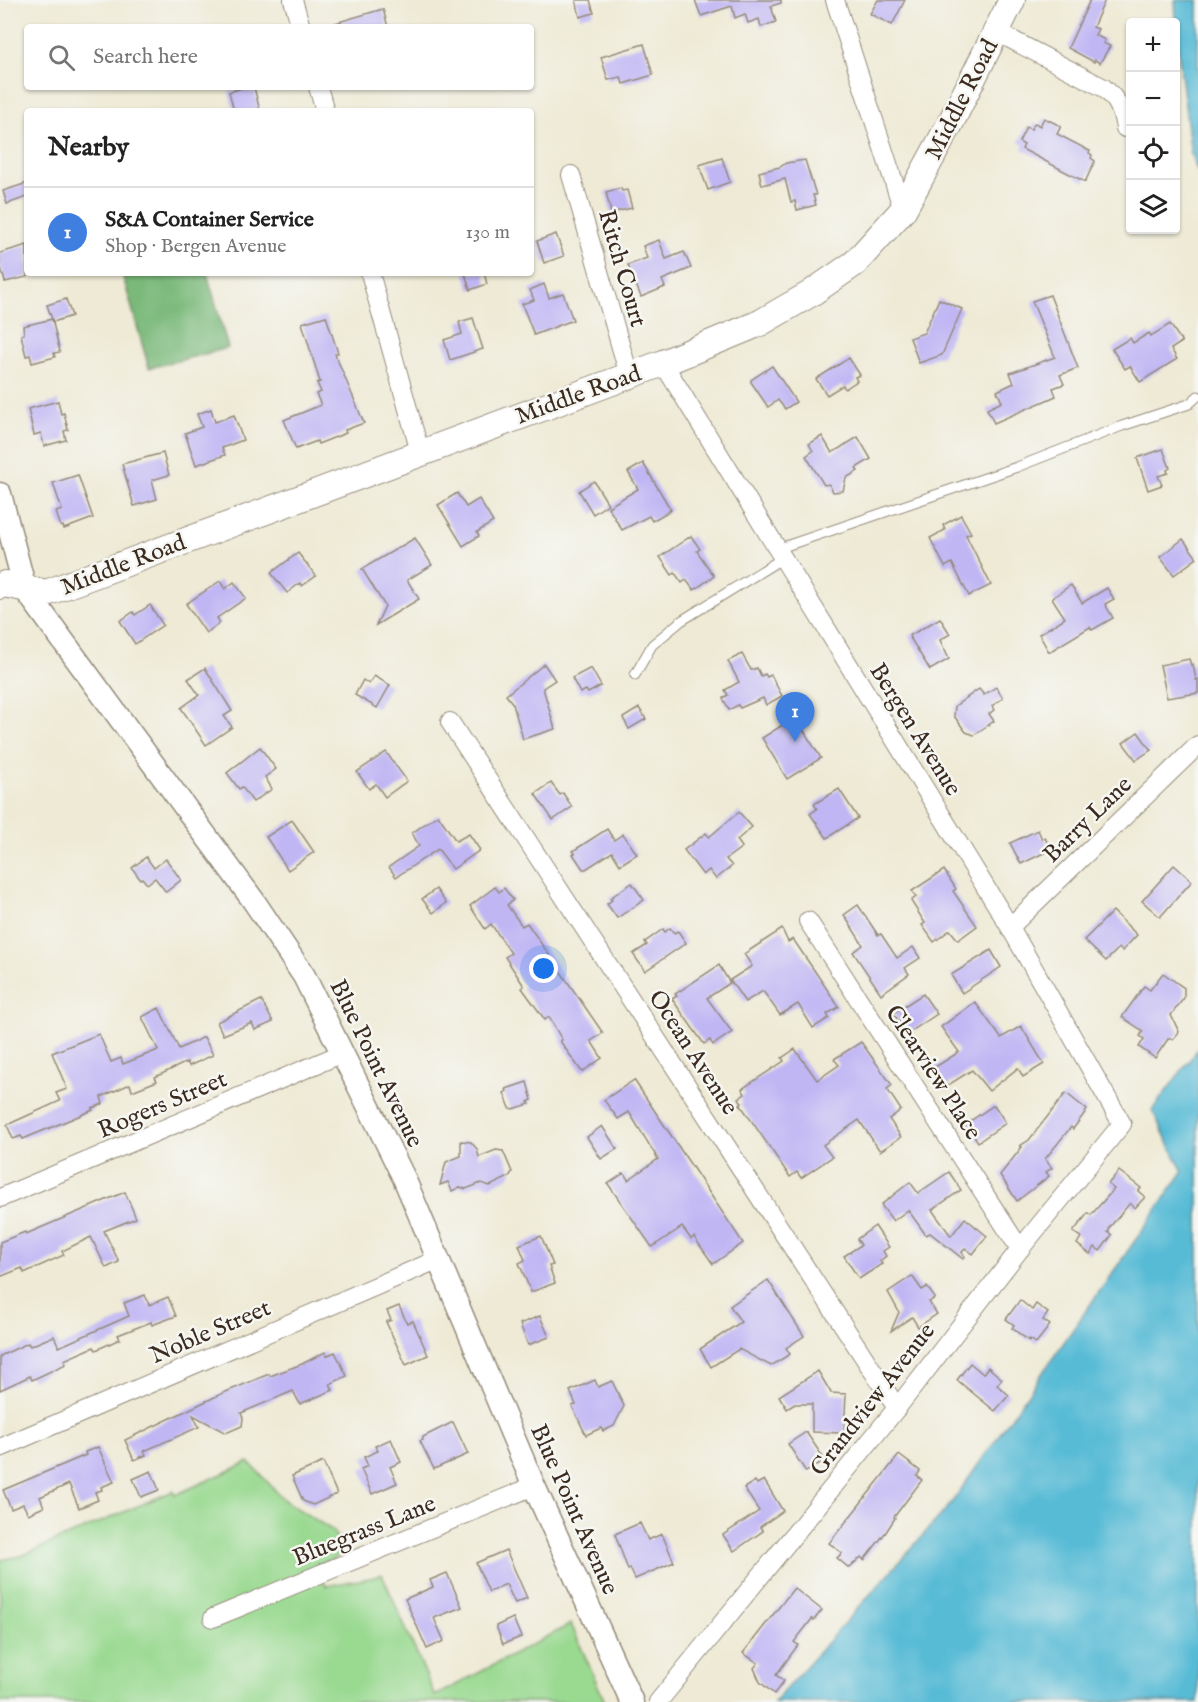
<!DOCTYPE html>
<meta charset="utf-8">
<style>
body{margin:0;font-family:"IM FELL English",serif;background:#f2f2f2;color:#222}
.controls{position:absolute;right:18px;top:18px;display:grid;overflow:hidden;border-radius:6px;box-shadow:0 2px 4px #0004}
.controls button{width:54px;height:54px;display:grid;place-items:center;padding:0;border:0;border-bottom:2px solid #e0e0e0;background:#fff;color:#222;font:30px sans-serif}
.you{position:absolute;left:544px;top:969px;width:21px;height:21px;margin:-15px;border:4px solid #fff;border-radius:50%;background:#1a73e8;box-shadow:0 0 0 9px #1a73e833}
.badge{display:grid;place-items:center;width:39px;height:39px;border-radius:50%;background:#1f6fb2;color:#fff;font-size:20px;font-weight:700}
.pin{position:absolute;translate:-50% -50px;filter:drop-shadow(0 2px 3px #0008)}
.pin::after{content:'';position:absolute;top:32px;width:21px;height:18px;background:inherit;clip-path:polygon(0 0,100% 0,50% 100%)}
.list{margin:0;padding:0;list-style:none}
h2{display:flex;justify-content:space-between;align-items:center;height:78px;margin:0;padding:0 24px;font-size:26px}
h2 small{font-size:20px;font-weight:400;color:#767676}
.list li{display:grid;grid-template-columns:39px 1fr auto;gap:18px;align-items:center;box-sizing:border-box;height:90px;padding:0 24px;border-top:2px solid #e0e0e0}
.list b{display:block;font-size:22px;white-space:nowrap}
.list p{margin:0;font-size:20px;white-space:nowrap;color:#767676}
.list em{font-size:20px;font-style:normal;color:#767676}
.icon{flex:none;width:33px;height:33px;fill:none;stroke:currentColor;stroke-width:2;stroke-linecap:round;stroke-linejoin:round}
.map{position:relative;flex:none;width:1198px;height:1702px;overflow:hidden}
.search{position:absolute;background:#fff;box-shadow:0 2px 4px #0004;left:24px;top:24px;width:510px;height:66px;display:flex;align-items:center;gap:15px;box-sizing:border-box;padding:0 21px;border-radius:6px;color:#767676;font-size:22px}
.panel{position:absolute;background:#fff;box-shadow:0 2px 4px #0004;left:24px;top:108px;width:510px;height:168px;border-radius:6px}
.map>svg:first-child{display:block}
.green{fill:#99d990;stroke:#6a8257;stroke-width:1.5}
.forest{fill:#7ab97a;stroke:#5a724c;stroke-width:1.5}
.water{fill:#58bbd6;stroke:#4a727a;stroke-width:1.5}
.building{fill:#c0b6f4}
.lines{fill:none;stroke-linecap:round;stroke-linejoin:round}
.service-casing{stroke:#948a7a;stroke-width:11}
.minor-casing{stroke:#948a7a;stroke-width:20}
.tertiary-casing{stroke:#948a7a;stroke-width:25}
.secondary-casing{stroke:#948a7a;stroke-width:28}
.service{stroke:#fff;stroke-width:9}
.minor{stroke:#fff;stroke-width:18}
.tertiary{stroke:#fff;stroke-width:22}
.secondary{stroke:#fff;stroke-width:26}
.labels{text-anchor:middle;stroke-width:5;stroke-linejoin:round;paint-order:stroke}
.street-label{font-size:24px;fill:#3b2a1e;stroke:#f6f6f2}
</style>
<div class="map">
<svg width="1198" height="1702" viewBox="0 0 1198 1702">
<rect width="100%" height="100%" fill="#f6f6f2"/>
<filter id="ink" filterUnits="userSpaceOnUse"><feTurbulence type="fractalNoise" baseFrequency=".0167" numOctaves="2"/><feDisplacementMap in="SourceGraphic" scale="12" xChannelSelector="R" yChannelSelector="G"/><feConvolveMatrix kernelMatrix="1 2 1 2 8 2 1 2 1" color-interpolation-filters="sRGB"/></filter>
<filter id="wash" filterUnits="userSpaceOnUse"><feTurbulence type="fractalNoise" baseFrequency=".008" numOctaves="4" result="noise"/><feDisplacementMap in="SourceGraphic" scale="24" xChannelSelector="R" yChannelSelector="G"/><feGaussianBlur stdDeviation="1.35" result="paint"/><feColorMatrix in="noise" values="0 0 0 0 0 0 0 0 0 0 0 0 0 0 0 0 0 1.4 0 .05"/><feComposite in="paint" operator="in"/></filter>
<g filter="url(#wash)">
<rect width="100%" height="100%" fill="#eeead5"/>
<polygon class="green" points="249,1462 285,1501 332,1530 341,1544 337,1557 317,1565 326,1586 375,1577 382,1574 435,1696 571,1624 605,1702 0,1702 0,1560 21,1556 173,1491 175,1495"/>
<polygon class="forest" points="122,273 207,273 228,348 149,368"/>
<g class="water">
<polygon points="1175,0 1198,0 1198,172 1191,155 1177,41"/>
<polygon points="1198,1049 1198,1702 774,1702 950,1505 1183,1172 1152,1110"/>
</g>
<g id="blocks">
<g class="building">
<polygon points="576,0 590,0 594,13 580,17"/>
<polygon points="695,0 781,0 781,3 771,6 776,22 761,27 759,19 748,23 745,14 735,18 732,6 701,16"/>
<polygon points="878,0 905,0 892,25 870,14"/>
<polygon points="1090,0 1105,0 1093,27 1098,29 1095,35 1105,40 1103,43 1110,46 1100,63 1095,60 1094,62 1068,48"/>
<polygon points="383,9 388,27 335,27 335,23"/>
<polygon points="644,44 653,75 623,84 621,77 608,80 601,57"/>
<polygon points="245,87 254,87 260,111 234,111 229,92"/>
<polygon points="1044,118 1061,126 1057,134 1090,151 1089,153 1092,155 1091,158 1095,161 1085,182 1022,149 1024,145 1019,142 1026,127 1031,129 1035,123 1040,126"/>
<polygon points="722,158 730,182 708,190 699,165"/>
<polygon points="805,160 816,195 813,195 816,205 797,210 795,201 791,202 785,179 762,185 759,172 780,167 786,163"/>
<polygon points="27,183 27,197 7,204 3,191"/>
<polygon points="621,188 622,191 627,190 632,208 611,213 606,192"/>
<polygon points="556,234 564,256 544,263 537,241"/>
<polygon points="659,240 666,259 684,252 691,268 662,280 665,287 641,297 628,265 647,258 643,246"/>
<polygon points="27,245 27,277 5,282 0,265 0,253"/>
<polygon points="465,273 484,273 487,284 470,290"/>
<polygon points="544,284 549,298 563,293 573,320 534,335 522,304 534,300 530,290"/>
<polygon points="1050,295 1078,368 1060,375 1064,384 1053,388 1056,396 994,423 987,409 1002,402 997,391 1014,383 1010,373 1055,357 1032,301"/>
<polygon points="66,299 72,316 53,322 47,305"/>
<polygon points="939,299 962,309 942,355 919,363 910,338 924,333"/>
<polygon points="326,316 338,353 335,354 364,423 345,430 346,433 318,444 317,441 296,449 284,420 321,405 316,394 321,392 317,383 320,382 302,323"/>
<polygon points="473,318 483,349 450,360 444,340 462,334 459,322"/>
<polygon points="52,319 60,352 54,353 55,357 32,363 30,355 26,356 21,335 24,334 23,326"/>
<polygon points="1170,324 1182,342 1171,349 1177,359 1140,382 1130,366 1125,369 1112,349 1130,338 1133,343 1149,333 1151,336"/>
<polygon points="849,358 860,375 855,377 857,381 845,389 843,385 827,395 816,379"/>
<polygon points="772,366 796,402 785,409 778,400 768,407 751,382 751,380"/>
<polygon points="58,401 61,414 64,413 68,430 64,431 66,440 44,446 41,433 34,435 28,409"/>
<polygon points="211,409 215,422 234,415 243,440 222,448 225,455 196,465 185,433 202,427 197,414"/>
<polygon points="822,436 832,453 858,437 871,459 856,468 858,471 846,478 843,491 833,492 829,484 824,485 806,456 813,451 809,444"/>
<polygon points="1163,449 1170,468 1167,470 1168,473 1158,476 1162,485 1148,490 1137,458"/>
<polygon points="163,453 169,475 152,480 157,499 134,506 122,464"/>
<polygon points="643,463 671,510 652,521 649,516 622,530 608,507 638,489 628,472"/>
<polygon points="78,475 93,518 64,529 63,526 61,527 56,512 62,510 53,483"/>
<polygon points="594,481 608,504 593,514 579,491"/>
<polygon points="457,493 466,507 479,499 493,522 477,532 479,536 463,546 438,505"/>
<polygon points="961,515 971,533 966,535 991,585 969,596 952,563 945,567 930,538 945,530 943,525"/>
<polygon points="691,536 700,549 697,551 714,576 694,590 686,580 682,583 675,573 672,575 660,557"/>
<polygon points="415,538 432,565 407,580 419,599 376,625 385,606 362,569"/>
<polygon points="1183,539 1197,558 1174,575 1160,557"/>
<polygon points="298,553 316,576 302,586 300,583 287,593 271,573"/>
<polygon points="220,581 225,589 234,582 246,598 217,618 220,623 206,633 186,604"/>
<polygon points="1071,585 1082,603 1107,588 1114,599 1105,604 1113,618 1092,630 1090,627 1049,652 1039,634 1065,618 1052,598"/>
<polygon points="150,605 163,625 135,644 120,621 133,612 135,615"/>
<polygon points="940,618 950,634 940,640 949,659 930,670 909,636"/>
<polygon points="742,654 751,670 757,668 761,676 765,674 767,677 771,675 782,696 766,705 763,698 740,708 738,705 729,710 723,698 728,695 725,690 739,682 728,661"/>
<polygon points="1189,659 1191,665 1193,664 1196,680 1198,679 1198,693 1167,698 1160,665"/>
<polygon points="544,664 555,680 543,688 555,729 523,739 513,704 506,695"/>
<polygon points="205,668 232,711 224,716 232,727 206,745 181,708 199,695 188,679"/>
<polygon points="591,668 601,686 588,693 586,690 580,693 572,678"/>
<polygon points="374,676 390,685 377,708 355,695 363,680 369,684"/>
<polygon points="996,687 1003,698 992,706 994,710 989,714 994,721 974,735 966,732 954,716 955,706 979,689 984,695"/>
<polygon points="639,708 646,719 629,729 623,718"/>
<polygon points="795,717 821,758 787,779 762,738"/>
<polygon points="1138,732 1151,750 1136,760 1123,743"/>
<polygon points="260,747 276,769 265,777 272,789 253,802 242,787 239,789 227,773"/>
<polygon points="386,752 407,781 385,797 376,784 369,789 357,772"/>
<polygon points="551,783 560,795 563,793 572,807 553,820 535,794"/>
<polygon points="839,789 858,818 827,838 810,814 817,809 814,804"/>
<polygon points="739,812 752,827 737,840 742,847 726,859 732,866 716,879 709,870 703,875 684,850 706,833 709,837"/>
<polygon points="438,815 456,841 469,834 480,850 453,869 438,849 396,877 389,867 419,846 412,833"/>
<polygon points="292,820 314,852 288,870 266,837"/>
<polygon points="607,829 614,840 623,834 637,854 620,865 612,852 586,869 583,869 573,854 575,853 573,851"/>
<polygon points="1038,830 1042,839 1045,837 1050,850 1021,864 1010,843"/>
<polygon points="146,857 154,868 166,859 181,880 166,892 155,878 147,884 142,878 140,879 132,868"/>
<polygon points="1174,865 1192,881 1160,917 1142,901"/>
<polygon points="944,870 956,889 953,891 977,926 958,940 950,930 934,942 922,925 925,923 911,901 916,897 912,891"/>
<polygon points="632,883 644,900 617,918 607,904 612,900 610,898"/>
<polygon points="495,887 499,892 504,888 513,900 507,905 522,926 527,923 603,1033 591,1041 602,1058 582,1072 560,1041 562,1040 549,1017 545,1020 522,988 524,986 505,957 511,953 491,924 485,929 470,906"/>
<polygon points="436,889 446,903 433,913 422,899"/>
<polygon points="858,905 878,935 881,934 897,958 913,947 920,958 905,968 909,974 881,994 853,952 863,945 844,915"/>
<polygon points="1113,911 1137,935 1122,951 1119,948 1106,961 1084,940"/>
<polygon points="670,928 674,933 678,931 686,943 645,971 633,954 647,945 645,942 663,929 665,932"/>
<polygon points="782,929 788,942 793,939 839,1007 827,1014 829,1018 813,1028 798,1004 780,1015 763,991 745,1002 730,980 752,966 744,954"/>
<polygon points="991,950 1001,967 962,993 951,975"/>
<polygon points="719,965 730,983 707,998 732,1032 713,1045 710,1040 704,1044 672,999 677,996 675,994"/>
<polygon points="1163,973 1184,988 1184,998 1171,1015 1179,1032 1173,1039 1168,1039 1155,1058 1139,1047 1144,1039 1140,1036 1143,1031 1122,1017 1144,986 1150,990"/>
<polygon points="923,994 937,1014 907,1034 893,1013"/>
<polygon points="261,1000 273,1022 255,1030 252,1023 223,1035 217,1022"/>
<polygon points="975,1002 1001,1038 1021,1026 1044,1064 1023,1077 1018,1068 989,1091 972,1070 942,1089 932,1069 959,1052 941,1027"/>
<polygon points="159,1008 179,1049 204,1037 213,1055 189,1066 187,1062 155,1077 157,1081 132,1091 130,1084 101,1097 103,1104 92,1108 93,1110 23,1139 21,1136 13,1139 7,1125 60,1101 56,1093 67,1089 52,1053 99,1034 111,1062 121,1058 123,1064 158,1050 142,1017"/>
<polygon points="861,1042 892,1085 887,1089 901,1110 889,1119 901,1137 880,1151 859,1120 823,1145 832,1157 801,1178 797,1172 790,1177 740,1104 742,1103 739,1098 745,1094 742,1089 784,1061 782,1058 795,1049 817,1080 839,1065 834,1059"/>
<polygon points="634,1080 743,1243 713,1264 694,1237 691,1239 682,1227 652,1247 608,1184 624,1173 628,1180 658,1159 629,1112 618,1119 604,1100"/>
<polygon points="527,1082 532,1100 528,1102 530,1104 513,1109 510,1108 504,1093 507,1091 506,1089"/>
<polygon points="1066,1093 1087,1110 1073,1129 1071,1127 1045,1159 1052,1168 1046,1172 1049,1176 1017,1201 1000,1175 1022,1147 1020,1146 1029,1140"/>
<polygon points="994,1105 1006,1123 978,1142 966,1124"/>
<polygon points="602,1126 617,1149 601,1159 587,1137"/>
<polygon points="461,1141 471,1142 477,1149 479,1157 496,1150 503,1151 512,1172 509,1177 490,1186 481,1183 466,1189 460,1187 452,1191 448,1182 440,1185 446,1162 461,1156"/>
<polygon points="1119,1171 1141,1188 1138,1191 1145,1197 1135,1208 1130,1203 1109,1228 1110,1229 1108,1232 1112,1235 1100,1251 1095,1247 1090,1254 1077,1244 1081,1237 1073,1232 1088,1213 1091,1215 1114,1189 1108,1184"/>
<polygon points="949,1172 961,1190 932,1210 951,1236 965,1218 987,1236 973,1254 965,1248 962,1252 965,1257 963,1259 930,1233 926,1235 908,1210 893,1221 881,1205 910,1182 918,1193"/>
<polygon points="125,1192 136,1218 104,1231 119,1262 106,1268 91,1237 62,1251 64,1255 24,1273 22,1268 0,1277 0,1242 25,1232 26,1234"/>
<polygon points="875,1226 889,1247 883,1251 886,1256 880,1261 882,1264 859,1279 844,1256 861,1245 857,1239"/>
<polygon points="541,1236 553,1265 549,1266 555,1283 531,1292 519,1263 525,1260 519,1245"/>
<polygon points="912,1276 922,1290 927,1287 935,1298 929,1302 937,1314 918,1327 912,1317 891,1331 899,1312 888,1292"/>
<polygon points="768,1280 804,1336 786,1348 790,1354 771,1366 739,1349 711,1367 700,1349 741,1322 730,1306"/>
<polygon points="145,1295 149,1305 168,1297 176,1316 152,1325 151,1322 118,1335 120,1339 96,1350 94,1347 64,1360 66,1364 32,1380 30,1376 0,1390 0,1356 28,1343 30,1346 54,1336 59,1347 129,1316 124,1303"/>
<polygon points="1020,1300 1032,1310 1036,1304 1048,1313 1043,1320 1050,1325 1036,1343 1030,1339 1029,1341 1012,1328 1014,1325 1006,1319"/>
<polygon points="399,1306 407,1323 413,1321 428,1355 406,1365 386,1322 391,1320 387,1311"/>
<polygon points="540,1316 549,1337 528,1345 520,1324"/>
<polygon points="325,1352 326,1356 335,1352 347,1376 330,1384 333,1390 300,1404 293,1391 241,1413 243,1418 242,1426 226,1433 193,1415 199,1427 144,1451 146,1455 134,1460 125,1440 221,1394 269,1374 270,1376 302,1364"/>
<polygon points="970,1363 983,1374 988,1367 1002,1379 997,1385 1009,1395 995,1411 957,1380"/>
<polygon points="818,1371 831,1393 846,1394 844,1433 812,1432 812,1404 795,1404 787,1409 779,1396"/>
<polygon points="595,1380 598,1387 612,1381 624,1406 614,1426 603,1431 601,1428 586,1435 572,1406 576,1405 570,1391"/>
<polygon points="453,1422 468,1454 434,1469 420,1441 423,1440 423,1437"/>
<polygon points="806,1432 825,1460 806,1472 788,1444"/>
<polygon points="391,1439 401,1462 390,1467 397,1483 372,1494 361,1469 368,1466 364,1457 378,1451 375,1446"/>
<polygon points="98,1447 114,1482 101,1487 102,1490 95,1492 98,1500 79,1508 69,1484 40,1497 44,1507 28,1514 23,1504 11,1509 3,1490 86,1455 85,1452"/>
<polygon points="899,1455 920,1471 917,1476 922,1480 894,1517 895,1518 886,1532 864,1560 861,1557 849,1568 837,1558 842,1553 829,1543"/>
<polygon points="323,1462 337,1494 313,1505 303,1501 292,1476"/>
<polygon points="151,1471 159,1490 141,1497 133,1479"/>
<polygon points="764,1480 783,1511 760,1527 763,1531 734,1551 723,1535 759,1511 744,1488 755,1481 757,1484"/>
<polygon points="640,1523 648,1540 662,1534 674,1562 635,1579 630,1568 628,1570 615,1534"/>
<polygon points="506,1550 527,1598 515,1603 506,1584 489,1592 476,1563"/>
<polygon points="447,1573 462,1607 434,1618 444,1641 427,1649 405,1599 433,1587 430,1580"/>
<polygon points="794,1588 822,1610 814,1620 812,1619 794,1642 798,1645 776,1675 784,1681 774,1694 760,1682 754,1668 758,1663 743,1653"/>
<polygon points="513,1618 521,1637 503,1644 496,1626"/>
</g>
</g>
</g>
<g filter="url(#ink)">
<use href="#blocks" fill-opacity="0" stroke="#948a7a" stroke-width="1.5"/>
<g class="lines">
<g class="service-casing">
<g id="service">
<polyline points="777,549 1017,467 1122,426 1189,404 1198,396"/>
<polyline points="635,675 652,645 681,621 783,558"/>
</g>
</g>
<g class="minor-casing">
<g id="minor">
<polyline points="293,0 301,27"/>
<polyline points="835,0 903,210"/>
<path d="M 995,31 L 1104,88 C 1118,100 1122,110 1125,128"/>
<polyline points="318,87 325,111"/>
<polyline points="571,175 629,375"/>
<polyline points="370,273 420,452"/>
<polyline points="450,722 897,1408"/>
<polyline points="808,921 1020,1249"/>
<polyline points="1010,927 1198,745"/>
<polyline points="0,1198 343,1053"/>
<polyline points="0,1448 439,1259"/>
<polyline points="213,1618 534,1486"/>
<polyline points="658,1702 897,1408 1020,1249 1122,1124 1010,927 663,363"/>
</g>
</g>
<g class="tertiary-casing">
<polyline id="tertiary" points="0,494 25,589 253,900 304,976 404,1178 534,1486 632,1702"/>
</g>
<g class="secondary-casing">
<polyline id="secondary" points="0,586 5,584 46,593 663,363 760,323 810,294 855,263 903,210 952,120 1012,0"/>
</g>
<use href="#service" class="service"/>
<use href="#minor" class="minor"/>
<use href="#tertiary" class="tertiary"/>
<use href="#secondary" class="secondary"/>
</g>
</g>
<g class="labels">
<g class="street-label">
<text transform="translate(961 99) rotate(-63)" y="8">Middle Road</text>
<text transform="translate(623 268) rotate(74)" y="8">Ritch Court</text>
<text transform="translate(578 394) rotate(-20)" y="8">Middle Road</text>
<text transform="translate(123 564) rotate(-21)" y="8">Middle Road</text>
<text transform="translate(916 729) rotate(58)" y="8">Bergen Avenue</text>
<text transform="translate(1087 819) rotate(-44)" y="8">Barry Lane</text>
<text transform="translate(694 1052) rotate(57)" y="8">Ocean Avenue</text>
<text transform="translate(377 1063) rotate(64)" y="8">Blue Point Avenue</text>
<text transform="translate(934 1072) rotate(57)" y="8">Clearview Place</text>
<text transform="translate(162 1104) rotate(-23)" y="8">Rogers Street</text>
<text transform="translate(210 1331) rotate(-23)" y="8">Noble Street</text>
<text transform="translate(872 1399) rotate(-52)" y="8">Grandview Avenue</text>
<text transform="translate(575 1509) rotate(66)" y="8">Blue Point Avenue</text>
<text transform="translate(364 1530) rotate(-22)" y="8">Bluegrass Lane</text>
</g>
</g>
</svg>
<div class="controls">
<button>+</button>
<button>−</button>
<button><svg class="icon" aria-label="locate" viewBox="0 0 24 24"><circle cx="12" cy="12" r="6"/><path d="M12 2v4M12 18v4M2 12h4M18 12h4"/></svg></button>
<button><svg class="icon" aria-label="layers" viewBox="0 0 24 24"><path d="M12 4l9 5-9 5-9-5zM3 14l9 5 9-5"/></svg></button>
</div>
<div class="you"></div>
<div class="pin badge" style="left:795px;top:742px;background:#3f7fe0">1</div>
<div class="search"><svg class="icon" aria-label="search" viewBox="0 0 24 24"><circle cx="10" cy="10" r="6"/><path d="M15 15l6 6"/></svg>Search here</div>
<section class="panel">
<h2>Nearby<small></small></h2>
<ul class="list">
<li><span class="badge" style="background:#3f7fe0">1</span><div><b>S&amp;A Container Service</b><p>Shop · Bergen Avenue</p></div><em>130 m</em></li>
</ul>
</section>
</div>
